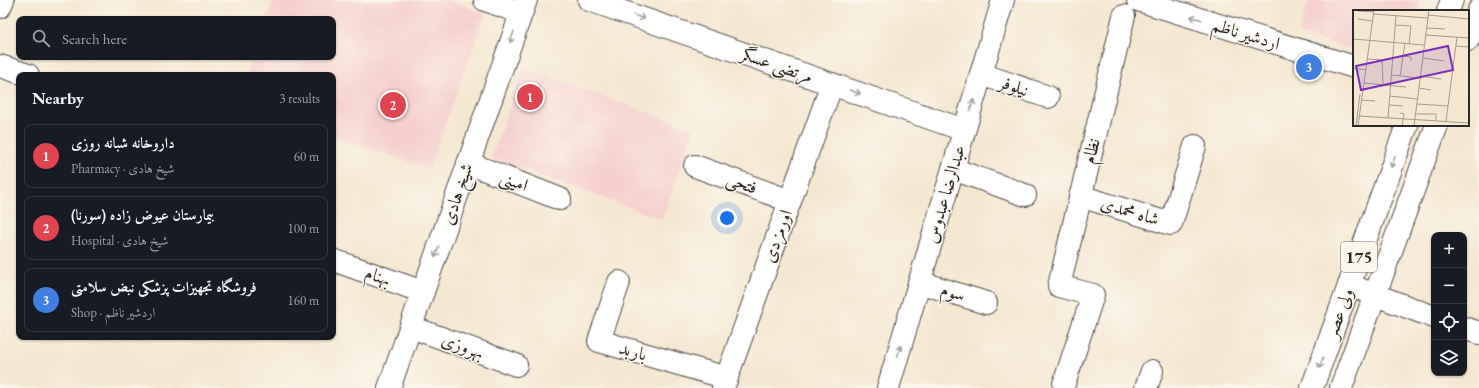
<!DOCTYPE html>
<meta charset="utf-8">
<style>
body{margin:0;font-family:"EB Garamond",Amiri,serif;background:#242831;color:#f1f3f6}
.controls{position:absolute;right:12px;bottom:12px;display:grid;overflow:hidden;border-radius:8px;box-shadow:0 1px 3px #0004}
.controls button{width:36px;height:36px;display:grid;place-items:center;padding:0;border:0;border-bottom:1px solid #363941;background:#171b24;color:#f1f3f6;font:20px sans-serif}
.you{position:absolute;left:727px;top:218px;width:14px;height:14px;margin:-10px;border:3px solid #fff;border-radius:50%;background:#1a73e8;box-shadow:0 0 0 6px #1a73e833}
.badge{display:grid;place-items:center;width:26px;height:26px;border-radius:50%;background:#d690ce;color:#fff;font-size:13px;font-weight:700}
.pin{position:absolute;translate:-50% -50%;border:2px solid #fff;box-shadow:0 1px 4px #0006}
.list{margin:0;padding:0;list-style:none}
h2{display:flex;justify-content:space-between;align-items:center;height:52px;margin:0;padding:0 16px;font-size:17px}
h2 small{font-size:13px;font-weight:400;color:#9ea1a6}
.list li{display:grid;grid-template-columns:26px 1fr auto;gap:12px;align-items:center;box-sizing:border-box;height:64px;margin:0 8px 8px;padding:0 8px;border:1px solid #363941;border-radius:8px}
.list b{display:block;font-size:15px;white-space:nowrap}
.list p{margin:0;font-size:13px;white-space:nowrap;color:#9ea1a6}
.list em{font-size:13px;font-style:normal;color:#9ea1a6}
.icon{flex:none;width:22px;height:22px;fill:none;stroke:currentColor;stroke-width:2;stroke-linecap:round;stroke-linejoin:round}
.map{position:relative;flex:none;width:1479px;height:388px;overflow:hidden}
.search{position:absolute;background:#171b24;box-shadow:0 1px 3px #0004;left:16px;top:16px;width:320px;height:44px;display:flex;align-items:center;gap:10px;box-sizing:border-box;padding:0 14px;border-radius:8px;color:#9ea1a6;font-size:15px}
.panel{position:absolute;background:#171b24;box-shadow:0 1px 3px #0004;left:16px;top:72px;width:320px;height:268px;border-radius:8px}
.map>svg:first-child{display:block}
.built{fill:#f7d0ce}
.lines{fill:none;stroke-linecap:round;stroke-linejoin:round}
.minor-casing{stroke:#494744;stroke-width:24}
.major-casing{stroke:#494744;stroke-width:24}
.minor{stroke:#fff;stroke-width:22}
.major{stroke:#fff;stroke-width:22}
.oneway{stroke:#a0a0a0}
.labels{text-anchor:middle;stroke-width:3;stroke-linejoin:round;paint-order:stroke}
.shield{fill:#fbf7ec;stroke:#696865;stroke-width:1}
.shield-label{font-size:17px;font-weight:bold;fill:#2b2b2b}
.street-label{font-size:18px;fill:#2b2b2b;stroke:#fbf7ec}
.inset-road{fill:none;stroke:#a49c8e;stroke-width:1}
.view{fill:#7b2cbf;fill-opacity:0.15;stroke:#7b2cbf;stroke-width:2}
.inset-edge{fill:none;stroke:#2b2b2b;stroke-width:2}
</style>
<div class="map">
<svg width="1479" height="388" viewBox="0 0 1479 388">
<rect width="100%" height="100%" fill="#fbf7ec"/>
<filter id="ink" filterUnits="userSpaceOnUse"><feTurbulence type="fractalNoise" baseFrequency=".025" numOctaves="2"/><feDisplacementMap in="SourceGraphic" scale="8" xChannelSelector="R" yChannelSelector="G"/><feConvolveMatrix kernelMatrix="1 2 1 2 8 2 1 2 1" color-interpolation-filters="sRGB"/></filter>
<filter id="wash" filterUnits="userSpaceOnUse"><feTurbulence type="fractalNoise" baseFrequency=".012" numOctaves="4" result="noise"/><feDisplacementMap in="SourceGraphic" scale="16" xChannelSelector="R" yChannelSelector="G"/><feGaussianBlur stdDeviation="0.9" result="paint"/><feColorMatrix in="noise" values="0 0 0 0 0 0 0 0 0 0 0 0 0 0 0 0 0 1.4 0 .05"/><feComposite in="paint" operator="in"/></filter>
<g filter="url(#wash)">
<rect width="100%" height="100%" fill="#f5e7d0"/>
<g class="built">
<polygon points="274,0 448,0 485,14 429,169 333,135 333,75 246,75 252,57 333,57 333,19 267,19"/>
<polygon points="1309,0 1421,0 1417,11 1354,11 1354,50 1298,34"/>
<polygon points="523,68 694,129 662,219 491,158"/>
</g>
</g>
<g filter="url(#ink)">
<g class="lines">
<g class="minor-casing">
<g id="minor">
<polyline points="485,0 521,13"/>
<polyline points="589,0 964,130"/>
<polyline points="1138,0 1354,67"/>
<polyline points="0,7 3,0"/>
<polyline points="1468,40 1479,10"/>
<polyline points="0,66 28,75"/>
<polyline points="981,74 1048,97"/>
<polyline points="468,163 560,199"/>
<polyline points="695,166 790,201"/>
<polyline points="953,169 1025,195"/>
<polyline points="1080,196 1171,224 1195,146"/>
<polyline points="333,260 423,292"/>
<polyline points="619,282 599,341 727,378"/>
<polyline points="919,282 986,303"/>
<polyline points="1349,285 1434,317"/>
<polyline points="411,327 516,365"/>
<polyline points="1464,328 1479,333"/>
<polyline points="1064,384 1093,295 1059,286 1124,16"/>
<polyline points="389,388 526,0"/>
<polyline points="723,388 832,84"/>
<polyline points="888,388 1003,0"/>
<polyline points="1146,388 1152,371"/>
<polyline points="1341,388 1437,125"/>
</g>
</g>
<g class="major-casing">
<g id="major">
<polyline points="1448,11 1452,0"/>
<polyline points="1312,388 1407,125"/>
</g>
</g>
<use href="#minor" class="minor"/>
<use href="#major" class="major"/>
</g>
<defs><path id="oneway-shaft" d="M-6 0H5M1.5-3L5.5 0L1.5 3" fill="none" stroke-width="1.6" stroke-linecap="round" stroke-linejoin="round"/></defs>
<g class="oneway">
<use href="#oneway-shaft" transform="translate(639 17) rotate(19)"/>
<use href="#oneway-shaft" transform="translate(1196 18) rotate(-163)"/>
<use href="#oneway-shaft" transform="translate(512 37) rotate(109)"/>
<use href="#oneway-shaft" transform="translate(855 92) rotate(19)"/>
<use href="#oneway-shaft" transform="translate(972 105) rotate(-74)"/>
<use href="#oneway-shaft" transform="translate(1393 162) rotate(110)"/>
<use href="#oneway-shaft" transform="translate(437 252) rotate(109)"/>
<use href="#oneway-shaft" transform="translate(899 351) rotate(-74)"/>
<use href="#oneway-shaft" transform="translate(1321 363) rotate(110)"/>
</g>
</g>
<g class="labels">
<rect class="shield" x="1341" y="242" width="36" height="30" rx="3"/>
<g class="shield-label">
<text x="1359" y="263">175</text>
</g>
<g class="street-label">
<text transform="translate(1246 34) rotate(17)" y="6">اردشیر ناظم</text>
<text transform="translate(777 65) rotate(19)" y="6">مرتضی عسگر</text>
<text transform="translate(1014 86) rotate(19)" y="6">نیلوفر</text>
<text transform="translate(1091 151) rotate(-76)" y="6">نظام</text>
<text transform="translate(514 181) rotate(21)" y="6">امینی</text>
<text transform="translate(742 183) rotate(20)" y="6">فتحی</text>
<text transform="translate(457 194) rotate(-71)" y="6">شیخ هادی</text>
<text transform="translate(945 194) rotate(-73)" y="6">عبدالرضا عبدوس</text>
<text transform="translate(1130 211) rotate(17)" y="6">شاه محمدی</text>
<text transform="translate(777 236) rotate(-70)" y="6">اورمزدی</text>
<text transform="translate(378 276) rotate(20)" y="6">بهنام</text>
<text transform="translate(953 292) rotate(17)" y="6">سوم</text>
<text transform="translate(1339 313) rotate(-70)" y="6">ولی عصر</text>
<text transform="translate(463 346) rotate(20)" y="6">بهروزی</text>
<text transform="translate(633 351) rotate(16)" y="6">باربد</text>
</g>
</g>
<g transform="translate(1353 10)">
<rect width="116" height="116" fill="#f5e7d0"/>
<path class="inset-road" d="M 5,1 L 21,2M 20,4 L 75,8M 75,5 L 116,9M 5,9 L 19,11M 42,15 L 58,16 L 56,34M 74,18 L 92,19M 73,25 L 116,28M 0,29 L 71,35M 103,36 L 115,37M 50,46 L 58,47 L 58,51M 70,48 L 91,51M 14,49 L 29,50M 29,50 L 30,74M 0,58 L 13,60M 0,59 L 1,47M 38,65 L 67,68M 47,66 L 52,33M 67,66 L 88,69M 11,73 L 53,77M 66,78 L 78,80M 37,86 L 64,89M 8,90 L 22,91M 64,94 L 95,96M 36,95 L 50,96M 47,103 L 51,104 L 49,116M 62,104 L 83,104 L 83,111M 6,106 L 116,113M 35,108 L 43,6M 93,111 L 104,27M 3,116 L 7,84M 5,116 L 21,0M 61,116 L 76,0"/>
<path class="view" d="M 95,36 L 100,60 L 8,80 L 3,56 Z"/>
<rect width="116" height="116" class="inset-edge"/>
</g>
</svg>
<div class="controls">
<button>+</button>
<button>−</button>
<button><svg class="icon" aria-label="locate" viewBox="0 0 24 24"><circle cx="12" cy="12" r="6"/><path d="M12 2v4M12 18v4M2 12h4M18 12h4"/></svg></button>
<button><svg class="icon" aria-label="layers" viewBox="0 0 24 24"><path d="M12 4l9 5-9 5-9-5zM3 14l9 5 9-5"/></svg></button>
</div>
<div class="you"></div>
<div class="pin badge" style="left:530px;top:97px;background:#e0444e">1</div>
<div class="pin badge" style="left:393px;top:105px;background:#e0444e">2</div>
<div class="pin badge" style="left:1309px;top:67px;background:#3f7fe0">3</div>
<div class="search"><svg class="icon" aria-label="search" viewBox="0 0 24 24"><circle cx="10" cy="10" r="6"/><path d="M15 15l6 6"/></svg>Search here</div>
<section class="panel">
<h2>Nearby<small>3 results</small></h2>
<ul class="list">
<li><span class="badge" style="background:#e0444e">1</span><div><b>داروخانه شبانه روزی</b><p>Pharmacy · شیخ هادی</p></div><em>60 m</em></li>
<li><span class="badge" style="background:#e0444e">2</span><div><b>بیمارستان عیوض زاده (سورنا)</b><p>Hospital · شیخ هادی</p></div><em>100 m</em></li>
<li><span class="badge" style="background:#3f7fe0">3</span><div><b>فروشگاه تجهیزات پزشکی نبض سلامتی</b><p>Shop · اردشیر ناظم</p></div><em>160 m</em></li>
</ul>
</section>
</div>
